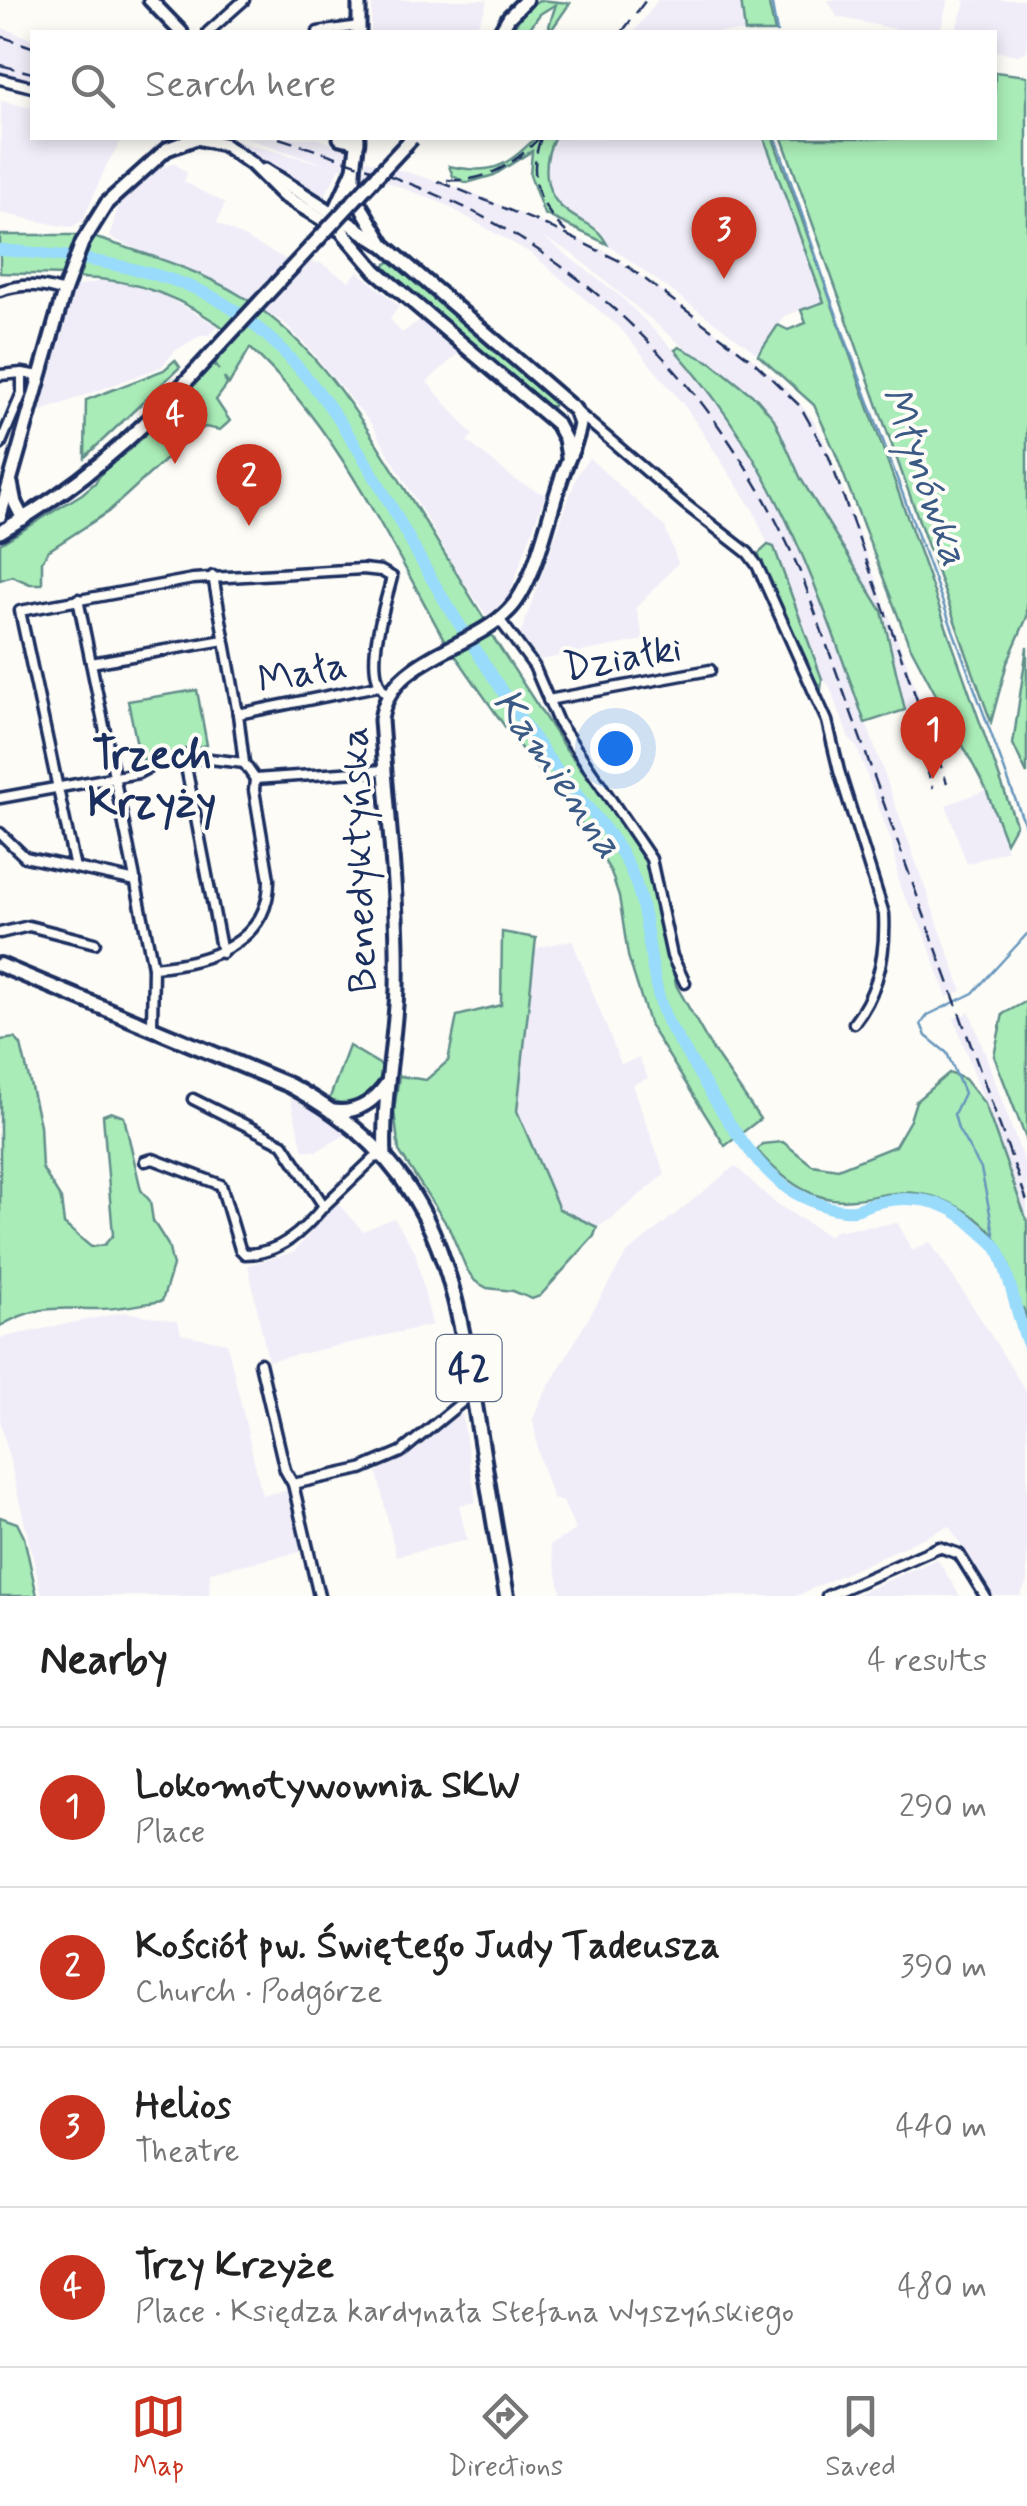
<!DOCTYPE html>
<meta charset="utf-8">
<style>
body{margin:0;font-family:Mynerve,sans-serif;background:#f2f2f2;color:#222}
.you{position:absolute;left:615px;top:748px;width:35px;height:35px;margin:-25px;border:8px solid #fff;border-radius:50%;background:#1a73e8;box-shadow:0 0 0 15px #1a73e833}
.badge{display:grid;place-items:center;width:65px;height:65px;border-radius:50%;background:#c8321e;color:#fff;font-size:32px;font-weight:700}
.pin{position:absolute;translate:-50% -82px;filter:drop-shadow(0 2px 5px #0008)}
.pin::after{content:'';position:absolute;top:52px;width:35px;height:30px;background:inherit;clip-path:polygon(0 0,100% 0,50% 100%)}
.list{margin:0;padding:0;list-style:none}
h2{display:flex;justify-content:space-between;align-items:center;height:130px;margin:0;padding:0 40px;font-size:42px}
h2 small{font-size:32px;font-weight:400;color:#767676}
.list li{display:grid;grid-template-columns:65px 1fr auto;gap:30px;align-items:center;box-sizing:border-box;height:160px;padding:0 40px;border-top:2px solid #e0e0e0}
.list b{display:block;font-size:38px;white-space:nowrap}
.list p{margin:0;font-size:32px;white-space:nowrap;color:#767676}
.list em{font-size:32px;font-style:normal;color:#767676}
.icon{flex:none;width:55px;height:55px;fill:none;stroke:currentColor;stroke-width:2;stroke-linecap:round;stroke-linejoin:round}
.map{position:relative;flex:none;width:1027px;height:1596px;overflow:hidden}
.search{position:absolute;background:#fff;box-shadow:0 5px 15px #0003;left:30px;right:30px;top:30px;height:110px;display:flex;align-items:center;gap:25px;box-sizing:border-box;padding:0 35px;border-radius:0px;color:#767676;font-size:38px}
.sheet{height:770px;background:#fff}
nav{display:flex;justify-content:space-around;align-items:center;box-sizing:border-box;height:140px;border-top:2px solid #e0e0e0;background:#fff;font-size:28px;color:#767676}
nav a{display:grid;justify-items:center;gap:5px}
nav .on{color:#c8321e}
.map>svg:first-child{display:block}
.built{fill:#f0edf8}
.green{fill:#a9ecb7;stroke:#628e8a;stroke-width:2.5}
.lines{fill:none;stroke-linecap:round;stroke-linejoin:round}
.stream{stroke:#6796bc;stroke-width:2.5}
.river{stroke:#99dbfb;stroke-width:12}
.street-casing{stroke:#1b2f5e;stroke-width:15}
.secondary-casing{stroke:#1b2f5e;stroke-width:19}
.primary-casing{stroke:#1b2f5e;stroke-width:20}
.street{stroke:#fdfcf7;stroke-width:8}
.secondary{stroke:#fdfcf7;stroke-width:11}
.primary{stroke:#fdfcf7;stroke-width:12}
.rail{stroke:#1b2f5e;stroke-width:2.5;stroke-dasharray:15 8;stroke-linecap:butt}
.secondary-bridge-casing{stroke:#1b2f5e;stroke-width:19;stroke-linecap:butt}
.secondary-bridge{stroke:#fdfcf7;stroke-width:11}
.labels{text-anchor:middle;stroke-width:8;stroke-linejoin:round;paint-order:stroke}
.shield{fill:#fdfcf7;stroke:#5f6c8c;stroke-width:2.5}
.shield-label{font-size:38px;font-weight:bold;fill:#1b2f5e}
.street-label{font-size:40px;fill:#1b2f5e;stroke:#fdfcf7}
.water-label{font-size:42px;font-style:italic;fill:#3a5a85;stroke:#fdfcf7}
.neighbourhood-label{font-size:42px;font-weight:bold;fill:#1b2f5e;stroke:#fdfcf7}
</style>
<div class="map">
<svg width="1027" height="1596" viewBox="0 0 1027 1596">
<rect width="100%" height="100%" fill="#fdfcf7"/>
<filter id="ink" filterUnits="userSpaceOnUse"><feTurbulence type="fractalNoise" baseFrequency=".01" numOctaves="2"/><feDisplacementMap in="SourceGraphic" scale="20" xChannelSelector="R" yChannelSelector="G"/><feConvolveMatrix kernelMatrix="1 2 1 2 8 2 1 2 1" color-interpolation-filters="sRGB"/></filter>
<g filter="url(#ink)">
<g class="built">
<polygon points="372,0 487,0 485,10 474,32 371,32"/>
<polygon points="658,0 741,0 745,32 634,32"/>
<polygon points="828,0 948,0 940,32 910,32 837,17"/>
<polygon points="962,0 1027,0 1027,51 1018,55 995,51 994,32 955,32 965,2"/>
<polygon points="0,27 32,39 32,82 0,74"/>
<polygon points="1,101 32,108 32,138 123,138 107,164 83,220 72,227 62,226 0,213"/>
<polygon points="225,138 330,166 246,138 315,138 349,149 343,169 340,168 322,201"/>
<polygon points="554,138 764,138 824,302 784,316 758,354 607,244 599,229 566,211 557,201 548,184 545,164"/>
<polygon points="367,160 469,191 608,252 753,359 787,389 813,419 828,449 937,746 916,753 886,621 801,479 773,419 735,381 687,350 573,254 543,237 621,297 681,357 736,428 780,501 826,611 962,991 947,997 923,930 900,888 892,843 857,748 848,736 829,685 822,679 774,547 768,545 753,510 687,409 621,329 532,254 444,204 364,173"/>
<polygon points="174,163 187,173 184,182 225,203 217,223 287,260 320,263 349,281 358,271 399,306 390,319 402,333 423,318 462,350 427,382 473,435 467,441 518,482 545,495 509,596 487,616 462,579 372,425 306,345 284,323 232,291 109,237 119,204 158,169"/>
<polygon points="108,279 163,295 218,326 209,335 201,335 175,351 161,367 40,412 75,287"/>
<polygon points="589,458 665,527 678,563 636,608 644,640 540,660 520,635 578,473"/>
<polygon points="986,790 1007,850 967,864 946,805"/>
<polygon points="572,940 621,1064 639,1058 648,1078 632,1085 665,1174 611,1219 597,1227 558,1209 517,1111 536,948"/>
<polygon points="970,1012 1027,1170 1027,1221 954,1018"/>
<polygon points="290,1098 338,1124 347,1134 317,1151 303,1150"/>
<polygon points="735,1166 775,1203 829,1236 834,1231 898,1223 912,1251 930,1242 981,1319 1027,1393 1027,1581 1020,1596 993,1596 949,1526 796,1596 562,1596 550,1545 576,1530 563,1502 553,1499 539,1456 533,1420 539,1403 626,1254"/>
<polygon points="336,1202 363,1231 394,1218 415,1251 432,1325 268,1361 248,1265 294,1252"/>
<polygon points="124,1312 178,1321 181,1334 227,1343 262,1495 291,1490 304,1551 210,1572 209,1596 42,1596 0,1419 0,1338"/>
<polygon points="462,1414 476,1502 459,1505 467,1540 396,1556 377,1472 417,1450 453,1416"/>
<polygon points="937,1559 960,1596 853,1596"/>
</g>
<g class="green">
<polygon points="539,0 570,3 552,29 549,26 556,4 540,14 527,32 510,32 527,8"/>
<polygon points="741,0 768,0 775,32 745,32"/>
<polygon points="995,72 1027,76 1027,617 1007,663 991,722 782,138 994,138"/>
<path d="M 535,138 L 554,138 C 543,161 542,192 565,210 C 583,225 595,222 607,244 L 544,214 L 530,175 L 532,151 L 494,175 L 467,183 L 453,176 L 449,166 C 490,175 506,168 535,138 Z"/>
<polygon points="764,138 773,138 1016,824 1006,842 986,789 908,642 835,452 814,405 758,355 778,325 788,330 806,323 801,310 824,302"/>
<polygon points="0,235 80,235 65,275 0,273"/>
<path d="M 93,237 C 143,253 198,269 243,297 C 316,343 361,418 405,489 C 432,533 458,576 485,620 L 446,643 C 389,541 337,427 250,348 L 229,384 L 224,378 L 227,385 L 216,400 L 230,421 L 220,430 L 205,427 L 192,435 L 108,512 L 48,551 L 42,561 L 42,584 L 30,584 L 12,576 L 0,580 L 0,544 L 82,494 L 95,483 L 107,465 L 212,362 L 219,370 L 214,360 L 236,337 C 190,301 137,278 79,278 Z"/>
<polygon points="393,260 553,397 553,406 547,408 384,271 386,264"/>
<path d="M 679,347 L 712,363 L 757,399 L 774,419 L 801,479 L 882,611 L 905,710 L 865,723 C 816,584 776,463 675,350 Z"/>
<polygon points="175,360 180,367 85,457 86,400 164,370"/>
<polygon points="768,545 774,547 822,679 821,689 812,676 758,554"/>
<polygon points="491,634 563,745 631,834 644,856 653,878 676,985 711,1047 760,1119 725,1146 650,1026 628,956 619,896 611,872 580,821 515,741 455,655"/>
<polygon points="1027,647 1027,774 1013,744"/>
<polygon points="197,690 207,745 140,760 128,701"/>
<polygon points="502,932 536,938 517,1111 559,1209 597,1227 594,1236 540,1296 532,1299 513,1291 487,1288 475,1281 467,1270 449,1228 399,1151 394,1111 399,1076 426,1080 448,1061 457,1016 501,1005"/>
<polygon points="1027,1001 1027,1141 994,1056 1003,1014"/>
<path d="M 15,1038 L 21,1045 L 40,1125 L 42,1168 L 61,1199 L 64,1224 L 91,1247 L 104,1245 L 113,1235 L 103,1115 L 111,1112 L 124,1117 L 141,1190 L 150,1201 L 153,1221 L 168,1245 L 173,1266 L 162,1301 C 141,1304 119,1309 99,1309 C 56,1309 39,1304 0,1326 L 0,1040 Z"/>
<path d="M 349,1046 L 384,1067 C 379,1095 356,1110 329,1100 Z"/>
<path d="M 949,1073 L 965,1079 L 985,1104 L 1027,1221 L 1027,1320 L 1023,1308 L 1020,1308 C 1015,1290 1012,1271 1005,1255 C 989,1216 937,1189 896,1193 C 871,1195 845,1205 819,1196 C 794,1188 774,1170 757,1150 L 762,1144 L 783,1142 L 812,1165 L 838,1169 L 895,1146 L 910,1120 L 916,1101 Z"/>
<polygon points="0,1517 17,1523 24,1537 37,1596 0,1596"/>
</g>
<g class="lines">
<g class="stream">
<polyline points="771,0 777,32"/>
<polyline points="776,138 829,294 1027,831"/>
<polyline points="997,1248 981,1169 958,1129 954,1114 964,1093 947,1053 926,1036 921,1024 928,1015 973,993 1027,934"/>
</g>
<path class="river" d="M 0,250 C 65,254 164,268 220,301 C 306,352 361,450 407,535 C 432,582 461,628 490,672 C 510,703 531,735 554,766 C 581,803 615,832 633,876 C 652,923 647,976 668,1023 C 699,1071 746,1166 795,1193 C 812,1202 834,1212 854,1210 C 861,1209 868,1204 875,1203 C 913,1194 947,1200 974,1226 C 981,1233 992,1240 997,1248 C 1007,1264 1017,1318 1027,1342"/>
<g class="street-casing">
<g id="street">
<polyline points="208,32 244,0"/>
<polyline points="318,32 359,26"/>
<polyline points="0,79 32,87"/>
<path d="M 0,291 C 22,283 42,284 64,292"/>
<polyline points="0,375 22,373 40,376"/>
<path d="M 575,410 L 685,504 L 748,553 L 757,565 L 827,721 L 839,771 L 884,914 C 886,953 878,992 854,1023"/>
<polyline points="0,445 22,393 22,373"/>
<polyline points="213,576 238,714 244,763"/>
<polyline points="78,599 153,967 152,1027"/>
<polyline points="499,619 534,666 558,722 651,859 672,956 685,983"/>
<polyline points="91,663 224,640"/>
<polyline points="548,700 710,670"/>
<polyline points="238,714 377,686"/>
<polyline points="184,756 222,953"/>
<polyline points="255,779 384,770"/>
<polyline points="0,798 138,773 159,762 184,756 244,763 255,779"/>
<polyline points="0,833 25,857 136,881"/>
<path d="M 75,868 L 20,611 L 193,579 L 363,569 L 381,571 L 392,577 C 385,606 361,673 387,694"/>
<polyline points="0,933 29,926 95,943"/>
<path d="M 153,967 C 207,963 270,943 269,879 L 254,790 L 255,779"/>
<polyline points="193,1099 283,1144 324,1206 374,1158 385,1156"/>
<path d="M 145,1161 L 153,1159 L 221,1185 L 240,1249 L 245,1254 C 280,1254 303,1231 324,1206"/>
<polyline points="260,1363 285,1470 293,1484 319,1596"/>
<polyline points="293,1484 361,1469 401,1452 473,1393"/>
<polyline points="827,1596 939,1547 959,1554 985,1596"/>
</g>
</g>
<g class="secondary-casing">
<g id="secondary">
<polyline points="150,0 181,32"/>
<polyline points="359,32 359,0"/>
<polyline points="500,32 509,17 526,0"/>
<polyline points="340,138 358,142"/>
<path d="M 354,169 L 354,185 L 360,205 L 384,245 L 575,410 L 580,424 C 578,438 573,448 568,460 C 550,502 539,579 509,610 C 471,650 389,657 381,720 C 387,809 399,900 397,988 C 395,1045 382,1100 385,1156"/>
<polyline points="265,170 380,243"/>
<polyline points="334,213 354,169 358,138"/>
<polyline points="335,223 376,271 557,424 565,439 568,457"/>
<polyline points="11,483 15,503 23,519"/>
<polyline points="0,516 64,292 82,243 107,203 167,149 196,138 223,144 252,164 283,195 338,229"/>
<path d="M 0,532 C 75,489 135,438 193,374"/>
<path d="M 333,1111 C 356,1114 374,1102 387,1083"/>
</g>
</g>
<g class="primary-casing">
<path id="primary" d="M 0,965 L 289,1085 C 427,1160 451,1254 474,1399 C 485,1465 495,1531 507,1596"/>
</g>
<use href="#street" class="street"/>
<use href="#secondary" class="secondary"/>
<use href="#primary" class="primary"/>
<g class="rail">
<polyline points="622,32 646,0"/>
<polyline points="0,36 32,47"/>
<polyline points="0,65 32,73"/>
<path d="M 279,138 C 343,159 409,180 470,210 C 624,289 737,420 803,579 L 1027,1201"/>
<path d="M 541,138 C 527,174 538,206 566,232"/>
<path d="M 447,180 C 484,183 515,164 539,138"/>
<polyline points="438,181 548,226 622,262 752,360 800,406 829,457 947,783"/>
<polyline points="911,720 933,788"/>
</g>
<g class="secondary-bridge-casing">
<polyline id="secondary-bridge" points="193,374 412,138"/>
</g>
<use href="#secondary-bridge" class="secondary-bridge"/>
</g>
</g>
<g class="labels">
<rect class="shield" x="436.5" y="1335" width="65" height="66" rx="8"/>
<g class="shield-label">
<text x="469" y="1381">42</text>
</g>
<g class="street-label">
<text transform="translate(622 656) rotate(-10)" y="14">Działki</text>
<text transform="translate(302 671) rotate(-11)" y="14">Mała</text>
<text transform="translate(357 860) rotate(-92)" y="14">Benedyktyńska</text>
</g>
<g class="water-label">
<text transform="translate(927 475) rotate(70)" y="15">Młynówka</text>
<text transform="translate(560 772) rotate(55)" y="15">Kamienna</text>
</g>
<g class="neighbourhood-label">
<text x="152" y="768">Trzech<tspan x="152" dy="48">Krzyży</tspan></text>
</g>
</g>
</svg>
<div class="you"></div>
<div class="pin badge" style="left:933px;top:779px">1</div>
<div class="pin badge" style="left:249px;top:526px">2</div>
<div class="pin badge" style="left:724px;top:279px">3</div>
<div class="pin badge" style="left:175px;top:464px">4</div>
<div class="search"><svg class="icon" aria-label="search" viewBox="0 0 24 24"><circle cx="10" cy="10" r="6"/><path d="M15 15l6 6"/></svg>Search here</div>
</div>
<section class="sheet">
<h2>Nearby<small>4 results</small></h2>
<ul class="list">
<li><span class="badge">1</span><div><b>Lokomotywownia SKW</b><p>Place</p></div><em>290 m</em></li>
<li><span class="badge">2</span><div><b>Kościół pw. Świętego Judy Tadeusza</b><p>Church · Podgórze</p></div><em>390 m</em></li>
<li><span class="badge">3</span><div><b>Helios</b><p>Theatre</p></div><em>440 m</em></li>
<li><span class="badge">4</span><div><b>Trzy Krzyże</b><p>Place · Księdza kardynała Stefana Wyszyńskiego</p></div><em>480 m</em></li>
</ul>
</section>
<nav>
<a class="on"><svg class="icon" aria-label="map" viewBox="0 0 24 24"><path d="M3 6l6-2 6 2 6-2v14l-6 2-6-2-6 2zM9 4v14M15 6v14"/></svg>Map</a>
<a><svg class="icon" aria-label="directions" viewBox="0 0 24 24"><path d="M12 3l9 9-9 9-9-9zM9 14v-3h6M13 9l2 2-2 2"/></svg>Directions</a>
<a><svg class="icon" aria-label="saved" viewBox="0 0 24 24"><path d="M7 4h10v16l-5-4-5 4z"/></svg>Saved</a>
</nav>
